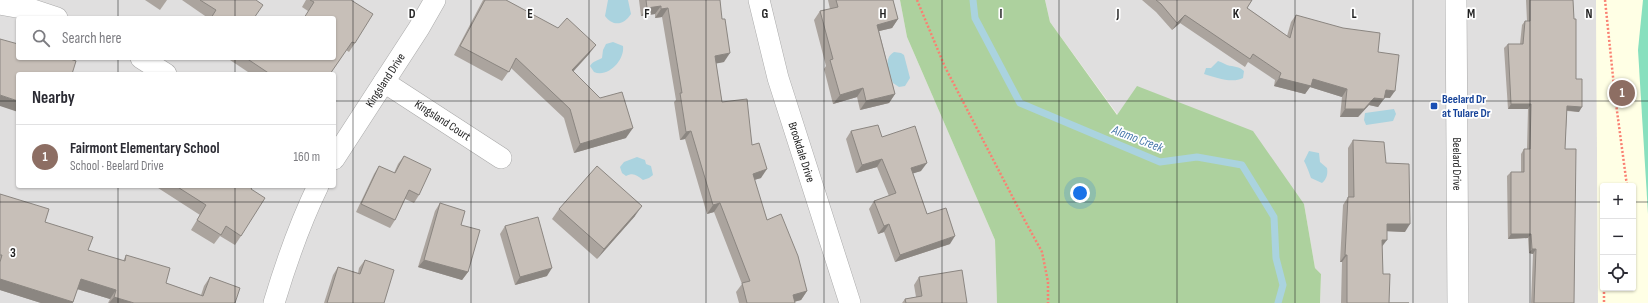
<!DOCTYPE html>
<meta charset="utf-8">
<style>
body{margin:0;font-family:"Sofia Sans Condensed",sans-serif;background:#f2f2f3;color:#2b2b33}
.controls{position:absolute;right:12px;bottom:12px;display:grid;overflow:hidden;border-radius:4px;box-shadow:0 1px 3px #0004}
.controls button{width:36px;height:36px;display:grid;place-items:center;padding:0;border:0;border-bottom:1px solid #e1e1e2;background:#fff;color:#2b2b33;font:20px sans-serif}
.you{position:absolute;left:1080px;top:193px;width:14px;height:14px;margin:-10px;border:3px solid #fff;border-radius:50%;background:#1a73e8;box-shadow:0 0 0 6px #1a73e833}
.badge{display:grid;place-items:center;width:26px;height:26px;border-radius:50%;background:#0b8043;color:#fff;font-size:13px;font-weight:700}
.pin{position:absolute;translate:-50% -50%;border:2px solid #fff;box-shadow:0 1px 4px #0006}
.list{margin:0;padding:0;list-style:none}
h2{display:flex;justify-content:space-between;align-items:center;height:52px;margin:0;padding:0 16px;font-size:17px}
h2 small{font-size:13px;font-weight:400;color:#7c7c81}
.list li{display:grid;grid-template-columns:26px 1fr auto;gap:12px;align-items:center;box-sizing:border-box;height:64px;padding:0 16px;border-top:1px solid #e1e1e2}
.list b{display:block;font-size:15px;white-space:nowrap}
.list p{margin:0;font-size:13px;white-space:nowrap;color:#7c7c81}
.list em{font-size:13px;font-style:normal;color:#7c7c81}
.icon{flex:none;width:22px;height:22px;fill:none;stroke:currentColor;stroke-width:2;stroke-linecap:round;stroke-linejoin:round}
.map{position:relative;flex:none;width:1648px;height:303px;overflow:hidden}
.search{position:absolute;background:#fff;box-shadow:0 1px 3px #0004;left:16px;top:16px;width:320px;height:44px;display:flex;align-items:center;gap:10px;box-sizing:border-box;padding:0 14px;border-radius:4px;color:#7c7c81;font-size:15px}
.panel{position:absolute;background:#fff;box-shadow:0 1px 3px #0004;left:16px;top:72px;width:320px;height:116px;border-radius:4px}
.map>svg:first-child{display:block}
.residential{fill:#e0dfdf;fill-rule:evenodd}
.education{fill:#ffffe5;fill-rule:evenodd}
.forest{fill:#add19e}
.pitch{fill:#88e0be}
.water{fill:#aad3df}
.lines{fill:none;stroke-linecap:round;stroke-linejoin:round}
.stream{stroke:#aad3df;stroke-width:7}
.street-casing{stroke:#a9a9a9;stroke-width:22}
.path{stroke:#fa8072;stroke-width:2.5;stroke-dasharray:2 2;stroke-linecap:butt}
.street{stroke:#fff;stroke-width:21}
.wall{fill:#aba49e}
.shaded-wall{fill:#8b8681}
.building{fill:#c7bfb8;stroke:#8b8681}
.grid{fill:none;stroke:#222;stroke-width:1;stroke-opacity:0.55}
.transit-dot{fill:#1a4fb4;stroke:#fff;stroke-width:1.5}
.labels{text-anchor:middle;stroke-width:3.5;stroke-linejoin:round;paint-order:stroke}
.street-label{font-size:12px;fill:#222;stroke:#fff}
.transit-label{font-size:12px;font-weight:bold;fill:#164399;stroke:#fff;text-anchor:start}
.water-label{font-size:13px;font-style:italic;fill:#4a7aab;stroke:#fff}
.grid-label{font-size:13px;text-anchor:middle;font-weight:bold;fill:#222;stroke:#fff;stroke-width:3.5;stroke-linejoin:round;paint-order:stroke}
</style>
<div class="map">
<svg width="1648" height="303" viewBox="0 0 1648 303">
<rect width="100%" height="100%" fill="#f2efe9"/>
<g class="residential">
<path d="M 0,0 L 900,0 L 907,37 L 995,240 L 997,303 L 0,303 ZM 18,18 L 334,18 L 334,58 L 18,58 ZM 18,74 L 334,74 L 334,186 L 18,186 Z"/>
<polygon points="1045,0 1596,0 1598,303 1320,303 1321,274 1315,268 1304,204 1118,115 1050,22"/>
</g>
<path class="education" d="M 1596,0 L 1648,0 L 1648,303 L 1598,303 ZM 1603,186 L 1633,186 L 1633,288 L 1603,288 Z"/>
<polygon class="forest" points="900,0 1045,0 1050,22 1117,115 1137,86 1253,131 1304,204 1315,268 1321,274 1320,303 997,303 995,240 907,37"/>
<polygon class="pitch" points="1643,0 1648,0 1648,214 1638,50"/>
<g class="water">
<path d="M 608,0 L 628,0 L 631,14 C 624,25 613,27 605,16 Z"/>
<path d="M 613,42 L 623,46 C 625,60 608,78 594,72 L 590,66 C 593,61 597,61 602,58 L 603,50 L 606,44 Z"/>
<path d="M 894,52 L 901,53 L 904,55 L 910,78 L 905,86 L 899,87 L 893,83 C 890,73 882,59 894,52 Z"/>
<path d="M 1218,61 C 1222,62 1224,64 1227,65 C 1234,67 1239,66 1244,71 L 1243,78 C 1232,84 1215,77 1204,74 L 1206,68 L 1211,68 Z"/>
<polygon points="1394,109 1396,114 1393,121 1366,125 1364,120 1365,113"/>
<path d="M 1309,151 L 1319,153 L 1320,162 L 1327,168 C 1328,173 1327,179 1322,183 L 1311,178 C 1310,175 1306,164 1304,161 Z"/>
<path d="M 637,157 L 645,160 L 646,164 L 651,166 L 653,175 L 649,178 L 643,180 C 637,175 633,172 626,176 L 622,173 L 620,167 L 624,162 Z"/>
</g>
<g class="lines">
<polyline class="stream" points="973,0 975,18 1020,103 1160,162 1197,157 1242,165 1274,217 1276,258 1283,285 1278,303"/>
<g class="street-casing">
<g id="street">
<path id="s1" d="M 759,0 L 778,78 L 850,303"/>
<path id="s2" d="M 1456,0 L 1458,303"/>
<polyline points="0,4 33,10 57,18"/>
<polyline points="141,58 166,74"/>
<path id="s3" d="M 384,82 L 501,158"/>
<path id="s4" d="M 334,159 L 419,28 L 435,0"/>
<path d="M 274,303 C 286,263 300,223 318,186"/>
</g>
</g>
<g class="path">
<polyline points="917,0 945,67 1024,219 1042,252 1048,282 1048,303"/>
<polyline points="1605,0 1615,96 1627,186"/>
<polyline points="1604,288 1604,303"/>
</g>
<use href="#street" class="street"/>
</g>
<g class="wall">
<polygon points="145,0 167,0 160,10"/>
<polygon points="182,0 256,0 254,18 208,18"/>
<polygon points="306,0 351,0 355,43 349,52 346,50 330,74 251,74 227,58 334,58 308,11 302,7"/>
<polygon points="483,0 506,0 589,54 573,72 626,138 574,153 564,118 511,68 502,81 454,55"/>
<polygon points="639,0 720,0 724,62 716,63 722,102 752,145 761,178 754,180 767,220 807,291 801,300 794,302 795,303 739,303 736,292 742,284 714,212 707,214 685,139 680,140 674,102 676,100 662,17 655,18 655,14 641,16"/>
<polygon points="828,0 893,0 898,19 892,28 879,31 895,94 889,103 860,110 857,97 833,104 824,69 826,66 814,20 820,11 830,9"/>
<polygon points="1142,0 1252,0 1247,8 1287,36 1291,22 1296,15 1378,52 1390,98 1384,98 1378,107 1369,105 1358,117 1340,117 1342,97 1310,87 1305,94 1274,86 1275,80 1248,62 1245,67 1180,23 1172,30 1156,12"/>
<polygon points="1526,0 1573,0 1576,79 1579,112 1567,111 1565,149 1574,303 1531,303 1533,254 1529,253 1528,238 1508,239 1507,176 1511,172 1521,172 1521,154 1524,149 1527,149 1528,109 1508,109 1504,48 1508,44 1520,44 1522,25 1525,21 1527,21"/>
<polygon points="851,131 882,137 921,171 913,173 927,214 950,244 895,262 884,232 878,234 869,209 874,201 889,196 877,167 856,173 846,139"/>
<polygon points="1353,140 1386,163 1405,232 1387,231 1382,246 1383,274 1389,303 1409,303 1341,303 1342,262 1340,262 1343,205 1348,197 1348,148"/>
<polygon points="404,156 419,195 414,203 405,199 395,220 390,228 356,212 374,174 379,166 394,173 398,164"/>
<polygon points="155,186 253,186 251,189 241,236 235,245 220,236 214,244 191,230 200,215"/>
<polygon points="0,194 45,222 88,250 123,261 126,255 166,283 201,295 204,286 210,277 235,303 108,303 110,299 77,289 73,303 41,303 0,290"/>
<polygon points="440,203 468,272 462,280 418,267 435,211"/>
<polygon points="559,209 635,216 597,259 552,219"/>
<polygon points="505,226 547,276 515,285 500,234"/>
<polygon points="365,260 384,303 324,303 333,275 338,267 358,273 359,268"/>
<polygon points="919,277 967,303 902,303 905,299 916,297 914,285"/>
</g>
<g class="shaded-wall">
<polygon points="661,6 655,14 641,16 647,8"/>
<polygon points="668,8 662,17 655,18 661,9"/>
<polygon points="1185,15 1180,23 1172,30 1177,23"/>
<polygon points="898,19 892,28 871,33 877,25"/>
<polygon points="596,45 589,54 565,80 572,70"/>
<polygon points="730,53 724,62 709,65 715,56"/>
<polygon points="1279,78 1313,79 1347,89 1342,97 1310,87 1305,94 1274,86"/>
<polygon points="863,88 857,97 833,104 840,95"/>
<polygon points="1386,90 1395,91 1390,98 1380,97"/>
<polygon points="895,94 889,103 860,110 866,101"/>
<polygon points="0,95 18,101 18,112 0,106"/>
<polygon points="1374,98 1384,99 1378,107 1369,105 1358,117 1340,117 1345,109"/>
<polygon points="1511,104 1531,104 1528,109 1508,109"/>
<polygon points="1567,106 1582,107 1579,112 1564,110"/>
<polygon points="633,128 626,138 574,153 580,144"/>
<polygon points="691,131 685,139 680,140 686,132"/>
<polygon points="882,159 877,167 856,173 862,165"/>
<polygon points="927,163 921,171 905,176 911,168"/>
<polygon points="767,169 761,178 747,182 753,174"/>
<polygon points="720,203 714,212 707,214 713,205"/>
<polygon points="642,206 635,216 597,259 604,249"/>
<polygon points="889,224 884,232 878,234 884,226"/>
<polygon points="1387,224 1410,224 1405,232 1382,231"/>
<polygon points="1511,234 1531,234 1528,238 1508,239"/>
<polygon points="955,236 950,244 895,262 900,255"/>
<polygon points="1382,240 1387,240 1381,248"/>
<polygon points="1532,249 1536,249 1533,254 1529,253"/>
<polygon points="1345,255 1347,255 1342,262 1340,262"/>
<polygon points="424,260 468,272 462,280 418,267"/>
<polygon points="552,268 547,276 515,285 520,277"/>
<polygon points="0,279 73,302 73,303 41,303 0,290"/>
<polygon points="81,279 116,290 110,299 74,288"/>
<polygon points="807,291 801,300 789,303 793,295"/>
<polygon points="114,297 134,303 109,303"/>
</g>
<g class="building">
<polygon points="200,0 256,0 263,5 254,18 211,18 216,10"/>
<polygon points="310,0 351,0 373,14 355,43 352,42 330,74 270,74 246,58 334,58 334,18 304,18 314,2"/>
<polygon points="485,0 506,0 558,28 567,18 596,45 572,70 600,98 622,92 633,128 580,144 570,109 516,58 509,72 460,46"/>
<polygon points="646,0 720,0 722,19 725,19 730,53 715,56 722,102 747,99 752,145 759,143 767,169 753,174 767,220 781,214 798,256 807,291 793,295 795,303 747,303 742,283 750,281 720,203 713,205 691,131 686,132 680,93 682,93 668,8 661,9 661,6 647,8"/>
<polygon points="836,0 893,0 898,19 877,25 895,94 866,101 863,88 840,95 830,60 833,59 820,11 838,7"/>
<polygon points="1156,0 1252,0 1247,8 1290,38 1296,15 1343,28 1380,33 1378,52 1399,55 1395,91 1386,90 1384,99 1374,98 1364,109 1345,109 1347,89 1313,79 1311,86 1279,78 1281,73 1253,54 1250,59 1185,15 1177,23 1161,4"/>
<polygon points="1530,0 1573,0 1574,19 1576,19 1576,79 1582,79 1582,107 1567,106 1565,149 1576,149 1574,303 1534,303 1536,249 1532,249 1531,234 1511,234 1511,172 1524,172 1524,149 1530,149 1531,104 1511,104 1508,44 1523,44 1525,21 1530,21"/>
<polygon points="0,39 18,44 18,58 67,58 76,61 72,74 18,74 18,101 0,95"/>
<polygon points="878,125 882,137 915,126 927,163 911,168 927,214 946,208 955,236 900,255 889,224 884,226 874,201 896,193 882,159 862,165 851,131"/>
<polygon points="1353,140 1384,142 1386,163 1409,164 1410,224 1387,224 1387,240 1382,240 1383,274 1390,274 1389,303 1409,303 1347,303 1347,255 1345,255 1348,197 1354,197"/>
<polygon points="404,156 431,169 419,195 409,190 395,220 361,204 379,166 395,173"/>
<polygon points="597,166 642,206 604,249 559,209"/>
<polygon points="176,186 253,186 251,189 265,198 241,236 226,226 221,235 197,220 206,205"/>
<polygon points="0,194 49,209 45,222 93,237 88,250 125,261 126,255 170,268 166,283 203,296 210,277 240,288 235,303 134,303 114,297 116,290 81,279 73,302 0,279 0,262 2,255 0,255"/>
<polygon points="440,203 465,211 461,225 480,230 468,272 424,260"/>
<polygon points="538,217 552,268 520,277 505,226"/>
<polygon points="365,260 394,270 384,303 327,303 338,267 360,274"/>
<polygon points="962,270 967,303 906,303 905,299 922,296 919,277"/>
</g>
<path class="grid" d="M 118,0 L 118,18M 235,0 L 235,18M 353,0 L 353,303M 471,0 L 471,303M 589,0 L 589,303M 706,0 L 706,303M 824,0 L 824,303M 942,0 L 942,303M 1059,0 L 1059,303M 1177,0 L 1177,303M 1295,0 L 1295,303M 1413,0 L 1413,303M 1530,0 L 1530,303M 118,58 L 118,74M 235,58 L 235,74M 0,101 L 18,101M 334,101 L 1648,101M 118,186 L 118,303M 235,186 L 235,303M 0,202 L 1603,202M 1633,202 L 1648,202"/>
<rect class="transit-dot" x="1430" y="102" width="8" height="8" rx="2"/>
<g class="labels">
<g class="street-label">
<text dy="4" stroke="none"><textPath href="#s4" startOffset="94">Kingsland Drive</textPath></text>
<text dy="4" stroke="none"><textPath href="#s3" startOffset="70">Kingsland Court</textPath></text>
<text dy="4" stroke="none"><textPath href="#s1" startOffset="158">Brookdale Drive</textPath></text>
<text dy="4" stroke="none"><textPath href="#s2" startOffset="164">Beelard Drive</textPath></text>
</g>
<g class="transit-label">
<text x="1442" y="103">Beelard Dr<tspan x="1442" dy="14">at Tulare Dr</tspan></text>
</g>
<g class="water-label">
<text transform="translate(1138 138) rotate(21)" y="5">Alamo Creek</text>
</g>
</g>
<g class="grid-label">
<text x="412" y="18">D</text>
<text x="530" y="18">E</text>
<text x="647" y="18">F</text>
<text x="765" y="18">G</text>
<text x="883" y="18">H</text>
<text x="1001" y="18">I</text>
<text x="1118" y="18">J</text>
<text x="1236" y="18">K</text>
<text x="1354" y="18">L</text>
<text x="1471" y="18">M</text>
<text x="1589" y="18">N</text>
<text x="13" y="257">3</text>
</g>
</svg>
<div class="controls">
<button>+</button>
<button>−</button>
<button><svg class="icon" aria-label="locate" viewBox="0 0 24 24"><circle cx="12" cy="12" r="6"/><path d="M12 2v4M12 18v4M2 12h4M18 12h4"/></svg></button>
</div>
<div class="you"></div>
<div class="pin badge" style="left:1622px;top:93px;background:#8d6e63">1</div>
<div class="search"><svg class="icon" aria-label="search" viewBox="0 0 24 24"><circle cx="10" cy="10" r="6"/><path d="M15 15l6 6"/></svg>Search here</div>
<section class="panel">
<h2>Nearby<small></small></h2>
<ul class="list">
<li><span class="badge" style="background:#8d6e63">1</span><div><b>Fairmont Elementary School</b><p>School · Beelard Drive</p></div><em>160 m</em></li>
</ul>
</section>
</div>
